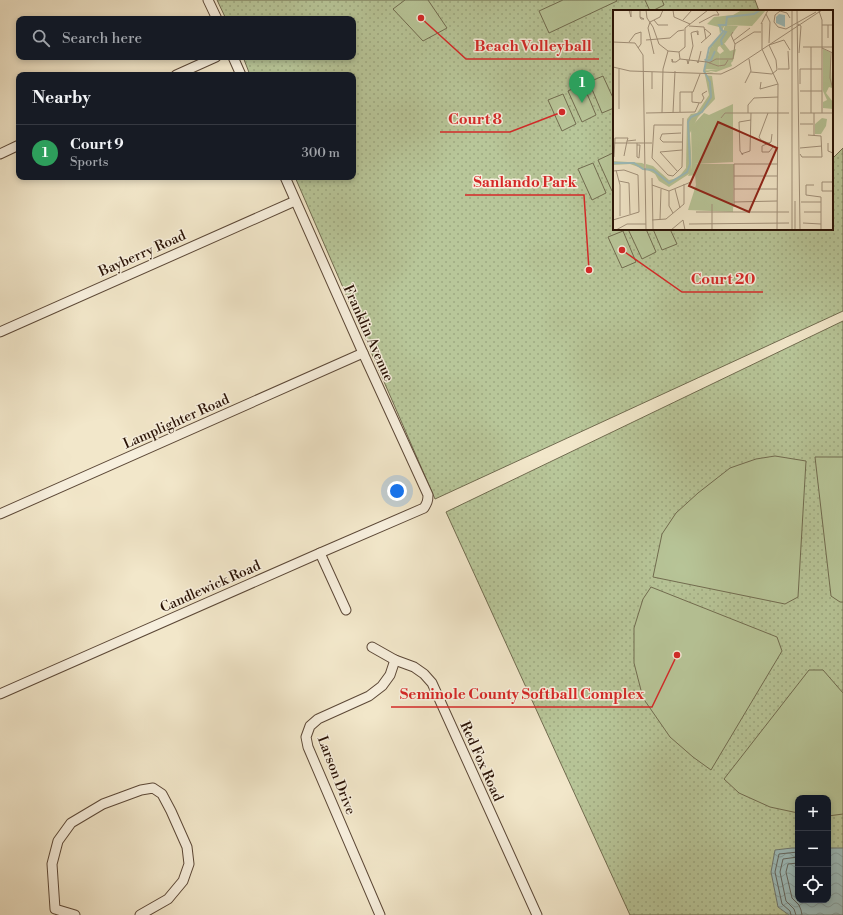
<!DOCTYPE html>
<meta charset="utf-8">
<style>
body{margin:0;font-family:"Libre Bodoni",serif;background:#242831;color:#f1f3f6}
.controls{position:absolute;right:12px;bottom:12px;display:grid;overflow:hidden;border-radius:8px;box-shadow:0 2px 6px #0003}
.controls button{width:36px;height:36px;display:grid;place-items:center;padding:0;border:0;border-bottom:1px solid #363941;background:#171b24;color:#f1f3f6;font:20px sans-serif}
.you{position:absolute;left:397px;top:491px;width:14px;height:14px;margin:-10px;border:3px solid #fff;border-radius:50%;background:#1a73e8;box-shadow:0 0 0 6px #1a73e833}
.badge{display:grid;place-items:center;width:26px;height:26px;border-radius:50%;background:#c59692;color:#fff;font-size:13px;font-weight:700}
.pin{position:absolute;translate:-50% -33px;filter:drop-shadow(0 1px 2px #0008)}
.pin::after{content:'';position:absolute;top:21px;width:14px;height:12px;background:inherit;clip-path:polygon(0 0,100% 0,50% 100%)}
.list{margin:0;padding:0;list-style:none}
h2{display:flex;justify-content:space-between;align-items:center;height:52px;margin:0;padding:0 16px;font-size:17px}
h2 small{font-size:13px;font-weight:400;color:#9ea1a6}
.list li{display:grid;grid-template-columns:26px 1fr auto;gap:12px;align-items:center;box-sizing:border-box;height:56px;padding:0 16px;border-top:1px solid #363941}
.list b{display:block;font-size:15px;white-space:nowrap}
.list p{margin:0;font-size:13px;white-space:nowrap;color:#9ea1a6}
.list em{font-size:13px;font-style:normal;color:#9ea1a6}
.icon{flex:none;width:22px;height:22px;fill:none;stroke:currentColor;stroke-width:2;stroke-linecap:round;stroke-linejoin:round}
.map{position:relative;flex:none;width:843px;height:915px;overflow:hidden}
.search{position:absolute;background:#171b24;box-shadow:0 2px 6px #0003;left:16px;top:16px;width:340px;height:44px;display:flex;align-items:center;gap:10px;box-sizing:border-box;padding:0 14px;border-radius:8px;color:#9ea1a6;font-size:15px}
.panel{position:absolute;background:#171b24;box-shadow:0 2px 6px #0003;left:16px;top:72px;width:340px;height:108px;border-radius:8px}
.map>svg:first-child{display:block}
.park{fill:url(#park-dots);stroke:#716c50;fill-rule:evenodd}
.pitch{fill:#b8c699;stroke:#716c50}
.water{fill:url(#water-waves);stroke:#6f7a74}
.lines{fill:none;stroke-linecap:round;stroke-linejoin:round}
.shore{stroke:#646862;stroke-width:1}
.street-casing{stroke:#5c4837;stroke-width:11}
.street{stroke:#f7efdd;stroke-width:9}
.labels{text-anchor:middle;stroke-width:3;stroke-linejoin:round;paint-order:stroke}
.street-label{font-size:14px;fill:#2a1306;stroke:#f7efdd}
.inset-river{fill:none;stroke:#9dbebe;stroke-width:2}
.inset-road{fill:none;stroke:#a2927c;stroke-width:1}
.view{fill:#8f2418;fill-opacity:0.15;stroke:#8f2418;stroke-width:2}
.inset-edge{fill:none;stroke:#2a1306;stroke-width:2}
.leader{fill:none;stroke:#d62828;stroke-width:1.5}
.callout-dot{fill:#d62828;stroke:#f7efdd;stroke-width:1.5}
.callout-label{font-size:15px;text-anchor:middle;font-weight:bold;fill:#d62828;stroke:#f7efdd;stroke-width:3;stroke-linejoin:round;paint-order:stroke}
</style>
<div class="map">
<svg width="843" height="915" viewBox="0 0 843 915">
<defs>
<pattern id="park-dots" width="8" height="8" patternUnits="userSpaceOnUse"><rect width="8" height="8" fill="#b8c699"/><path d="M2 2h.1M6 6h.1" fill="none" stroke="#9ea982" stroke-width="1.8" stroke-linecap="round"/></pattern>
<pattern id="water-waves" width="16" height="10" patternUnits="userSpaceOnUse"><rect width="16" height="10" fill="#9dbebe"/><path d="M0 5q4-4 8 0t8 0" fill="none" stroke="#87a2a2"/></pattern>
</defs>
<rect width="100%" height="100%" fill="#f2e7ca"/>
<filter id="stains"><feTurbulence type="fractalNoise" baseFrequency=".005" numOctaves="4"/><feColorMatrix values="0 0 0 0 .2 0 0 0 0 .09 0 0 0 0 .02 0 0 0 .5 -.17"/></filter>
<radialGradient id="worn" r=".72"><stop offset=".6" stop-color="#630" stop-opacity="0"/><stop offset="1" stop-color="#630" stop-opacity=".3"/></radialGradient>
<g class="park">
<polygon points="217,0 755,0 759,11 614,11 614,229 832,229 832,154 834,157 843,148 843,311 435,499 295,177 353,177 353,75 250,75 243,57 353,57 353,19 226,19"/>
<path d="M 843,321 L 843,915 L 630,915 L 446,512 ZM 798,798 L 828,798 L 828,900 L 798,900 Z"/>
</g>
<g class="pitch">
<polygon points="405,0 428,0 447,28 423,41 393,9"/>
<polygon points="563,0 616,0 617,1 549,33 539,11"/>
<polygon points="645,0 662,0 664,5 652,11 650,11"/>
<polygon points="603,76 614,100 614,108 602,113 589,82"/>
<polygon points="583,84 596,115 582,122 568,91"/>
<polygon points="563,94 576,124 562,131 548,100"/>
<polygon points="613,153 614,157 614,190 612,191 598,160"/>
<polygon points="593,163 606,193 592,200 578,169"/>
<polygon points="628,229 646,229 656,252 642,259"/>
<polygon points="653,229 670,229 677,244 662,250"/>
<polygon points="623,231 636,262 622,268 608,237"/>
<polygon points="775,456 806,461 798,597 785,604 653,577 662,534 676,513 698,493 730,468 756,459"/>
<polygon points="815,457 843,457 843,602 840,602 831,596"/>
<polygon points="651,587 777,637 782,651 711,770 693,757 670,737 643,698 634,663 634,628 643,599"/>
<polygon points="809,670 823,670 843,693 843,814 828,816 828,798 798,798 798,813 770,807 739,793 724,779"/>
</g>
<polygon class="water" points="792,848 798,848 798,900 828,900 828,848 843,848 843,915 789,915 778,907 771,872 775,850"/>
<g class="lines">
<g class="shore">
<polyline points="798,863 788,864 786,872 792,898 799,905 801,910 802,915"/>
<polyline points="791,915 790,911 782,904 775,872 779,854 798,852"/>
<polyline points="796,915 794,909 786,901 780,872 783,859 798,857"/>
</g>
<g class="street-casing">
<g id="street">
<polyline points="208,0 217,19"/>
<polyline points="233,57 241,75"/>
<polyline points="176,75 216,57"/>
<polyline points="0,154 19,145"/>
<polyline points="0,332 295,201"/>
<polyline points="0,514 363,353"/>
<polyline points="320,553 346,610"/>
<polyline points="372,647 395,660 414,667 424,674 432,683 537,915"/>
<path d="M 0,694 L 320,553 L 424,508 C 427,503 428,501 428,495 L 363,353 L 285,177"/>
<polyline points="75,915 55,909 52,864 58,841 71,823 103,804 141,790 153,788 162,794 171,811 187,847 189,864 183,881 168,899 140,915"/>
<polyline points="380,915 308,747 306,737 310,726 318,719 369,696 382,686 390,675 395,660"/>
</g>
</g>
<use href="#street" class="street"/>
</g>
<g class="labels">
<g class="street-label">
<text transform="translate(142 253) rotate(-24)" y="5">Bayberry Road</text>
<text transform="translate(369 333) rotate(66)" y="5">Franklin Avenue</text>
<text transform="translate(176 421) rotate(-24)" y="5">Lamplighter Road</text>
<text transform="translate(210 586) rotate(-24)" y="5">Candlewick Road</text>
<text transform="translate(482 761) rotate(66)" y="5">Red Fox Road</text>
<text transform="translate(337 775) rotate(69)" y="5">Larson Drive</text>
</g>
</g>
<g transform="translate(613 10)">
<rect width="220" height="220" fill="#f2e7ca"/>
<path d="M 210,39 L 217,42 L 219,78 L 216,77 L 213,83 L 220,92 L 220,99 L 210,98 L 210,92 L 214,90 L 210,81 Z" fill="#b8c699"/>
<path d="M 110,32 L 117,41 L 123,39 L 120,51 L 118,53 L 119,56 L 103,62 L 92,60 L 106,59 L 107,44 L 111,41 L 107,36 Z" fill="#b8c699"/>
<path d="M 129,0 L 153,0 L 139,16 L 112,15 L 107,24 L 106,17 L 94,14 L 101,7 L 120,5 ZM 98,35 L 107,44 L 106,59 L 94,59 L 92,60 L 101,63 L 91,62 ZM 92,65 L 99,66 L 102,89 L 85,107 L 77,123 L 79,162 L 56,177 L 46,171 L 42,164 L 33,159 L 33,154 L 40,156 L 56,170 L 65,168 L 73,158 L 74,109 L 78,104 L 84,103 L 96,85 ZM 209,108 L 214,109 L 213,116 L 208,124 L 202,124 L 202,114 ZM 0,151 L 29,153 L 31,154 L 31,159 L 17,154 L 0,155 Z" fill="#b8c699"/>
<path d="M 112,15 L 125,16 L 112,33 L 105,37 L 104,42 L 98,35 L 110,22 ZM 120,94 L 120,152 L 81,154 L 121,154 L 120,202 L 75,200 L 83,175 L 82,165 L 75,166 L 79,158 L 78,117 L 91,103 L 96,105 Z" fill="#b8c699"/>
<path d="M 96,119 L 103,119 L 109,125 L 100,130 ZM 95,120 L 96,131 L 85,131 L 87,123 ZM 110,126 L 112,133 L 108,141 L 101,132 ZM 85,131 L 96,134 L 93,145 L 86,140 ZM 98,136 L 108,141 L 106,144 L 99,147 L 93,145 Z" fill="#b8c699"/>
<path d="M 166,4 L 172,5 L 172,17 L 163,13 L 163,7 Z" fill="#9dbebe"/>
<path class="inset-river" d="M 109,35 L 108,30 L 113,22 L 110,21M 92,49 L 93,51 L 98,50 L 102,41M 0,153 L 21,153 L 30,159 L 40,160 L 56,173 L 74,162 L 77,154 L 75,112 L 78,107 L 89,102 L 98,87 L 97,72 L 91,61 L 96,38 L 110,22 L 106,15 L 113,15 L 114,7 L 141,4 L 147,0"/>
<path class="inset-road" d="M 16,0 L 18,7 L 18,0M 27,0 L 27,7 L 31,9 L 28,9 L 27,7M 33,0 L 34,8 L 40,17 L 46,34 L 55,41 L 66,42 L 72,37 L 72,18 L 95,0M 60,0 L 61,7 L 77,14M 179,0 L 179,220M 184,0 L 187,220M 206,1 L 209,10 L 209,103M 153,4 L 157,12 L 156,33M 177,8 L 174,3 L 167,1 L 162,5 L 161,12 L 165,17 L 173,19 L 203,2M 41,10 L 45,15 L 55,15M 70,10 L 79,0M 86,13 L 101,5 L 106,5 L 103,0M 149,13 L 149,39 L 165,74 L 164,220M 148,14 L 155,0M 185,14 L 188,16 L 186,43M 209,15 L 220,15 L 220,18M 215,15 L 215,28M 76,16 L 91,17 L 93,29M 33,30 L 57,28 L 65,21 L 71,20M 120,31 L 137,18M 0,32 L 22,33 L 30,45 L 33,220M 16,32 L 22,24 L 28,22 L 28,34 L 25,38M 88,33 L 98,24 L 92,19M 122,34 L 141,22 L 148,22M 156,35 L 171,30 L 177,40M 190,37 L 220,37M 198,37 L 198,103M 209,38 L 220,43M 66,42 L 67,49 L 94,52 L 105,56 L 112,55 L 115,50M 218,42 L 217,68 L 220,80M 41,44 L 35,18 L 37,12 L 47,7 L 50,0M 74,50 L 75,54 L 80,36 L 78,23 L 80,22 L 85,21 L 85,25 L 84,22M 84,51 L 85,53 L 88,41M 60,52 L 59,49 L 59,52 L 63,52 L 67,49M 96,53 L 103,49 L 120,49 L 122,34 L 118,25 L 120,22M 0,57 L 17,61 L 108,64 L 121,58 L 209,0M 165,59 L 176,59 L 175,41M 39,62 L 39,79M 138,62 L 159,64 L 164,60 L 163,50 L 156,35M 148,72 L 147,79 L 165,74M 132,73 L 138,61 L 136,49M 187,74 L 187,59 L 209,59M 187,81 L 209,81M 79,82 L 79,92 L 88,93 L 91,88 L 89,84 L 94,81M 6,99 L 6,59M 67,102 L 67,82 L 80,82 L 87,64M 33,103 L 82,102 L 86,93M 49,103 L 50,59 L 55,41M 60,103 L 62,61M 135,103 L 135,95 L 141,88 L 165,87M 155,103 L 146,127 L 148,130 L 155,133 L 156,133 L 160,137 L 156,142 L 149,142 L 149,136 L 156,133 L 158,132 L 159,124M 187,103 L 220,103M 108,108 L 112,103 L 176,103M 187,114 L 200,114M 41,115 L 39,148 L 55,165 L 60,166 L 69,157 L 70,108M 41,115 L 69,115M 68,123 L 49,124 L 47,129 L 50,132 L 69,132M 201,125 L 201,103M 0,133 L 39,133M 215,133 L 215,141 L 220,143M 24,135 L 27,135 L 26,148 L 24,147 L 24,133M 187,138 L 209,136M 128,144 L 137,141 L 138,103M 187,144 L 189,147 L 209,147 L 208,126 L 195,125M 130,145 L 127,141 L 126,112 L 138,110M 11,146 L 14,131M 1,147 L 2,128 L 15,128 L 14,131 L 23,130M 3,160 L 7,175 L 7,206M 0,161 L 11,160 L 25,165 L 26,202 L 0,210M 65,162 L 47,142 L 69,140M 121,166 L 164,166M 39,168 L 40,219M 6,171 L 16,173 L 17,204M 220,172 L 209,172 L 209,181 L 220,181M 39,175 L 56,181 L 78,172M 201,175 L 193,175 L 193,185 L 208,187 L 208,220M 62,179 L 67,198M 121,179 L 164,179M 56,181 L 56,196 L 60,203M 182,191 L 182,220M 121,192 L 164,191M 188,192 L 208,192M 99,194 L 99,220M 121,197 L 121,154 L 165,154M 83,202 L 176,202M 191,202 L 208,202M 39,210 L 53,209 L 71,194 L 71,174M 47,210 L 48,179M 190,213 L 208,214M 76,214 L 176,213M 3,220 L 14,214 L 33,214M 58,220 L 70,210 L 72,220"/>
<path class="view" d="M 105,112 L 164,138 L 136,202 L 76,176 Z"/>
<rect width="220" height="220" class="inset-edge"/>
</g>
<path class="leader" d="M421 18L466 59H599M562 112L510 132H440M589 270L584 195H465M622 250L682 292H763M677 655L652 707H391"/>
<g class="callout-dot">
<circle cx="421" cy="18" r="4"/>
<circle cx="562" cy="112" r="4"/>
<circle cx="589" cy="270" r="4"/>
<circle cx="622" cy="250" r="4"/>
<circle cx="677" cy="655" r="4"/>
</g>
<g class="callout-label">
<text x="533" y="51">Beach Volleyball</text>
<text x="475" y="124">Court 8</text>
<text x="525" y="187">Sanlando Park</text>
<text x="723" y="284">Court 20</text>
<text x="522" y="699">Seminole County Softball Complex</text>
</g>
<rect width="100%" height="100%" filter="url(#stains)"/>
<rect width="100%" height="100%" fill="url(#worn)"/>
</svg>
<div class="controls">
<button>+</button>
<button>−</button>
<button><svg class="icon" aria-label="locate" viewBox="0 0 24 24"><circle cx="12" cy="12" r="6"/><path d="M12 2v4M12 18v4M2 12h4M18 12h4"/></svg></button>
</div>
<div class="you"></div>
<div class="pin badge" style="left:582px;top:103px;background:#2e9e5b">1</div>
<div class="search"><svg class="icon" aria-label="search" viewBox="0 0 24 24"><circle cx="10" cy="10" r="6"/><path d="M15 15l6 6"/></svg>Search here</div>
<section class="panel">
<h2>Nearby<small></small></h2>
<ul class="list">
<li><span class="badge" style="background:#2e9e5b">1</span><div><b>Court 9</b><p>Sports</p></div><em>300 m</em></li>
</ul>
</section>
</div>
